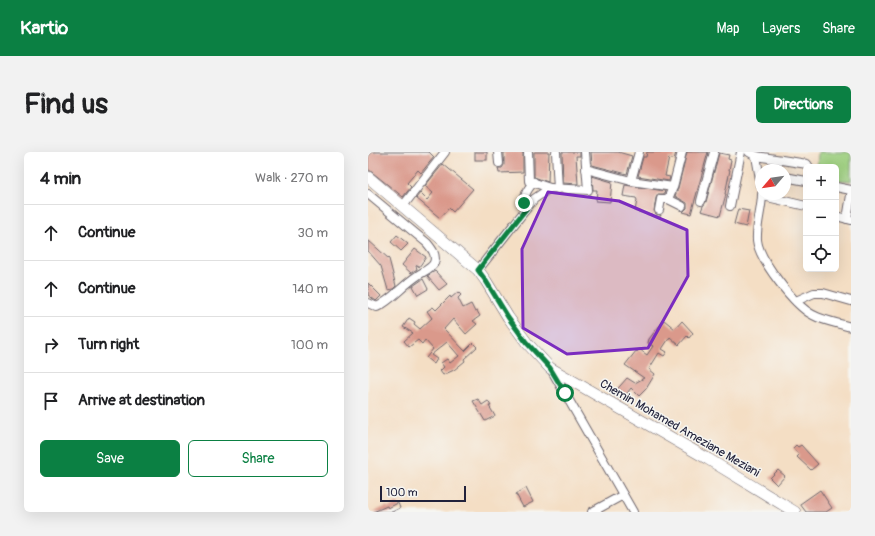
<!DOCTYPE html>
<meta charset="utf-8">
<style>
body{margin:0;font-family:Pangolin,sans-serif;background:#f2f2f2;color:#202124}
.controls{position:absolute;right:12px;top:12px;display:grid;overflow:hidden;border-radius:6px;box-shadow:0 4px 16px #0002}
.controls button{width:36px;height:36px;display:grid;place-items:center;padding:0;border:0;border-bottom:1px solid #e0e0e0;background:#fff;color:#202124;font:20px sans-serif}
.compass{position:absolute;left:387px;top:12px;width:36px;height:36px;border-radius:50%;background:#fff;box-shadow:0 4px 16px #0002;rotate:241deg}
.scale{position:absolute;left:12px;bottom:10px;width:86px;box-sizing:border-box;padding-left:4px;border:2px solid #22223b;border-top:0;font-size:11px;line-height:14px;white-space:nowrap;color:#22223b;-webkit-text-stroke:3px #f6f6f2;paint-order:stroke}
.stop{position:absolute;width:12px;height:12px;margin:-9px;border:3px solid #0b8043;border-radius:50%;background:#fff}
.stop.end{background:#0b8043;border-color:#fff;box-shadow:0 1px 4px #0008}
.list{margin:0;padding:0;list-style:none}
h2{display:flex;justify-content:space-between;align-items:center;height:52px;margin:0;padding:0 16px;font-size:17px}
h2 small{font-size:13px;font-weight:400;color:#757577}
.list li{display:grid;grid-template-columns:26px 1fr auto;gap:12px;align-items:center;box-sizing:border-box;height:56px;padding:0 16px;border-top:1px solid #e0e0e0}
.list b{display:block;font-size:15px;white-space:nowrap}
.list em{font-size:13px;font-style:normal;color:#757577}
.actions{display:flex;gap:8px;padding:12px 16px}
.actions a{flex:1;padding:9px 0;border:1px solid #0b8043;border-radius:6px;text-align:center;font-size:14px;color:#0b8043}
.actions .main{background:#0b8043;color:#fff}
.icon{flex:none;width:22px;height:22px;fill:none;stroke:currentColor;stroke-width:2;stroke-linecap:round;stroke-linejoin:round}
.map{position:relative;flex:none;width:483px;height:360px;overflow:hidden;border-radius:6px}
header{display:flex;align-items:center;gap:24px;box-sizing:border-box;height:56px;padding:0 20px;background:#0b8043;color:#fff}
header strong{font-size:19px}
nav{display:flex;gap:22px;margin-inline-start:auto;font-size:14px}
.intro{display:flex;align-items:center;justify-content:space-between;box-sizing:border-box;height:96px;padding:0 24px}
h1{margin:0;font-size:28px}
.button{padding:10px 18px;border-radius:6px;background:#0b8043;color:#fff;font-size:14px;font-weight:700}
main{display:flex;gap:24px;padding:0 24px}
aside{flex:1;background:#fff;border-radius:6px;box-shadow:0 4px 16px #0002}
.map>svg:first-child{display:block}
.green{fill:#9cce7e;stroke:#5f785c}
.building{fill:#da998b}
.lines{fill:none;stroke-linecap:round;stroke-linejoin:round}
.minor-casing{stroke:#6c646b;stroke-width:10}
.major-casing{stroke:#6c646b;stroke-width:12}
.minor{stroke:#fff;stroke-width:8}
.major{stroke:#fff;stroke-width:11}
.route{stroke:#0b8043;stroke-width:5}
.marked{fill:#7b2cbf;fill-opacity:0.2;stroke:#7b2cbf;stroke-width:3;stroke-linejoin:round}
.labels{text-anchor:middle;stroke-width:3;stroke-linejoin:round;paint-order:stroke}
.street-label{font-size:12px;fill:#22223b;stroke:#f6f6f2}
</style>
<header>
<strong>Kartio</strong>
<nav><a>Map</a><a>Layers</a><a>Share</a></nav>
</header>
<div class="intro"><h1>Find us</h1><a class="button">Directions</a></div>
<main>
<aside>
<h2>4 min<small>Walk · 270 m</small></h2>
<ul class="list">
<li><svg class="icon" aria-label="ahead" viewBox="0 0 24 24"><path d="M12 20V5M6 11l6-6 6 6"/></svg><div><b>Continue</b></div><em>30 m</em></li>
<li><svg class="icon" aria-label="ahead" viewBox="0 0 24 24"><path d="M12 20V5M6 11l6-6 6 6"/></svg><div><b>Continue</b></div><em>140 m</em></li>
<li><svg class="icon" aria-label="right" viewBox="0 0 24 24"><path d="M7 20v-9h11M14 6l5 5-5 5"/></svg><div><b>Turn right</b></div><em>100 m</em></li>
<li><svg class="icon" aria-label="arrive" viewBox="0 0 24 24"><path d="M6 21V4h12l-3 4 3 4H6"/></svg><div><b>Arrive at destination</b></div></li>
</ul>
<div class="actions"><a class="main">Save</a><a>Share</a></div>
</aside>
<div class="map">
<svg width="483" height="360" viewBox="0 0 483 360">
<rect width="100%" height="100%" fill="#f6f6f2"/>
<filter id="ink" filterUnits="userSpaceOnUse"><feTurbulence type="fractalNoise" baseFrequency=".025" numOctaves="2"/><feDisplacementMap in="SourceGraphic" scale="8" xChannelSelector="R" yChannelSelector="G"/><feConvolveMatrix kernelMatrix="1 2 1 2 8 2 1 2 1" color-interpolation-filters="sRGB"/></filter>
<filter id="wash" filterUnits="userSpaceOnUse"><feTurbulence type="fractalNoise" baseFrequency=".012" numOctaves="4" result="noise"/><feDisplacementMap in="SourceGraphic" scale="16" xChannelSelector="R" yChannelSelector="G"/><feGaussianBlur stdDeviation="0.9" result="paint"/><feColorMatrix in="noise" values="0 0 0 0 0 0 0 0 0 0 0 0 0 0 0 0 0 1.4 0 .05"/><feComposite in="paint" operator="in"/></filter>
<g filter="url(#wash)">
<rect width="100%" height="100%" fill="#f4dec4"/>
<polygon class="green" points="450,0 483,0 483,29 468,28 468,15 449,15"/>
<g id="blocks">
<g class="building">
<polygon points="4,0 61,0 66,5 53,21 50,18 39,31 43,35 35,45 0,17 0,5"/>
<rect x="107" y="0" width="12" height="8"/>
<polygon points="136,0 155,0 155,20 131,21 130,16 134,16 136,13"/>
<polygon points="166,0 181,0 180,30 166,25"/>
<polygon points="194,0 212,0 212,4 208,4 210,32 195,31"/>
<polygon points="223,0 250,0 264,4 259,22 224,13"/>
<polygon points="279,0 308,0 306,8 301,6 297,24 302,25 301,29 270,24 275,5 278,5"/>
<polygon points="319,0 340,0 323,62 315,60 319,56 319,51 307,44 310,36"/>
<polygon points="351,1 361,3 360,7 363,8 361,18 362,18 357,42 358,42 352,64 333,59 335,54 338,50"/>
<polygon points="75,12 105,37 85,60 81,56 72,66 48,46 52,41 59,48 65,41 57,34"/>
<polygon points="224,24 244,30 242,50 228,49 229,38 225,38"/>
<polygon points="257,33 297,39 296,42 290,42 288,46 286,59 288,62 293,63 292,65 267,59 269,48 268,46 255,44"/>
<polygon points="370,57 381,59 378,75 366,72"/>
<polygon points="29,83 40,92 33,99 23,90"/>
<polygon points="0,88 21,107 28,134 25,137 20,138 13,114 0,99"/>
<polygon points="47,97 58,105 51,115 50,113 48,114 49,117 43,121 34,113"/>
<polygon points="67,119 79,132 71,138 59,124"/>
<polygon points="55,127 60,137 50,143 45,134"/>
<polygon points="0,131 13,144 8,149 0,143"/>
<polygon points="90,140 93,143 90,146 95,156 103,152 107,160 109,159 112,164 105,169 109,172 98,182 85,167 76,177 97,199 105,191 109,195 96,207 97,209 86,218 75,223 72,219 76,215 73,211 79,207 82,211 91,204 79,190 63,203 69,207 66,212 58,206 65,197 57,188 54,192 50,188 41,195 36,189 45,181 35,175 41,166 47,170 46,172 52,177 64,166 59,159 65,155 68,158 82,144 83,146"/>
<polygon points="296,168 307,177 314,169 325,181 321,186 319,184 311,193 302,185 294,197 299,200 296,204 291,201 281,217 287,222 278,237 271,244 263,236 254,248 245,242 259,226 267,231 276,226 257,213 268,199 269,200 271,197 279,203 285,194 280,191 281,187"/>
<polygon points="110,247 114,253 120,249 123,254 121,254 127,264 117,269 105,249"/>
<polygon points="428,293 430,295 433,293 450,312 443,318 429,305 431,303 425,296"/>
<polygon points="410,318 417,324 409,333 402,326"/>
<polygon points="158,336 165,350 155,355 148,342"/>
<polygon points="452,338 464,356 458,360 438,360 432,352"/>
<polygon points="30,351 32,356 24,360 5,360 19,354 20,356"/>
</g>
</g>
</g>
<g filter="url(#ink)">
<use href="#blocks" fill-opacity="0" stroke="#6c646b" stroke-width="1"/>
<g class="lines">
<g class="minor-casing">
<g id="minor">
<polyline points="130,0 131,11"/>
<polyline points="160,0 161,29 182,36"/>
<polyline points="188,0 190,37"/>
<polyline points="381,0 388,4 439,12 441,15"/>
<polyline points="388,4 393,33"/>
<polyline points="218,17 263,29 305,35"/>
<polyline points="417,25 438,29"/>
<polyline points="263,29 271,0"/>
<polyline points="468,35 483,38"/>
<path d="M 0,42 L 59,91 C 64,97 69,103 66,111 C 63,117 54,120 49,124 C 35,133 24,148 9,155 L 0,151"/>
<path d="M 394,42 C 394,57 388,72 389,88 C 391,108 427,154 445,163 C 456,169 470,171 483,175"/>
<polyline points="395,44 438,54"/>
<polyline points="300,47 305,35 314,0"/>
<polyline points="333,49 346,0"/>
<polyline points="35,54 77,0"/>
<polyline points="362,54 373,0"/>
<path d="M 158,57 C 154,46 158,38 166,30"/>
<polyline points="291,58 293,47 300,47 314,54"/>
<polyline points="468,64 483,68"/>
<polyline points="479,67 483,43"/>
<polyline points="110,118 166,47 182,36 220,38 217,0"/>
<polyline points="428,149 446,141 455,141 483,149"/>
<polyline points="183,217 265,360"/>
<polyline points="224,360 255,343"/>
</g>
</g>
<g class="major-casing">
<polyline id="major" points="0,25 110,118 118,129 140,165 159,191 182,216 340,307 427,360"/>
</g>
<use href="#minor" class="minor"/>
<use href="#major" class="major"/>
</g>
</g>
<g class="lines" filter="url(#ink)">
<polyline class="route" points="156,51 158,57 110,118 118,129 140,165 158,190 182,216 197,241"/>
</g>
<path class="marked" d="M 180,40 L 251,49 L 319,78 L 320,124 L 280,196 L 199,202 L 155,176 L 154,97 Z"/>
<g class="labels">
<g class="street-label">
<text transform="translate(312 276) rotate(30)" y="4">Chemin Mohamed Ameziane Meziani</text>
</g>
</g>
</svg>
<div class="controls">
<button>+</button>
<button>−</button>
<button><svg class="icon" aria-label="locate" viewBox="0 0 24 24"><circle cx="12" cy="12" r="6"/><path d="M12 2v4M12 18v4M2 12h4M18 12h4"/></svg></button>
</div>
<svg class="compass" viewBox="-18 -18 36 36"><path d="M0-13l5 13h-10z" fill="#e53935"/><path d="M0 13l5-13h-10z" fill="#757577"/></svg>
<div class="scale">100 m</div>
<div class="stop" style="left:197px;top:241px"></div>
<div class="stop end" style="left:156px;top:51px"></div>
</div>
</main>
